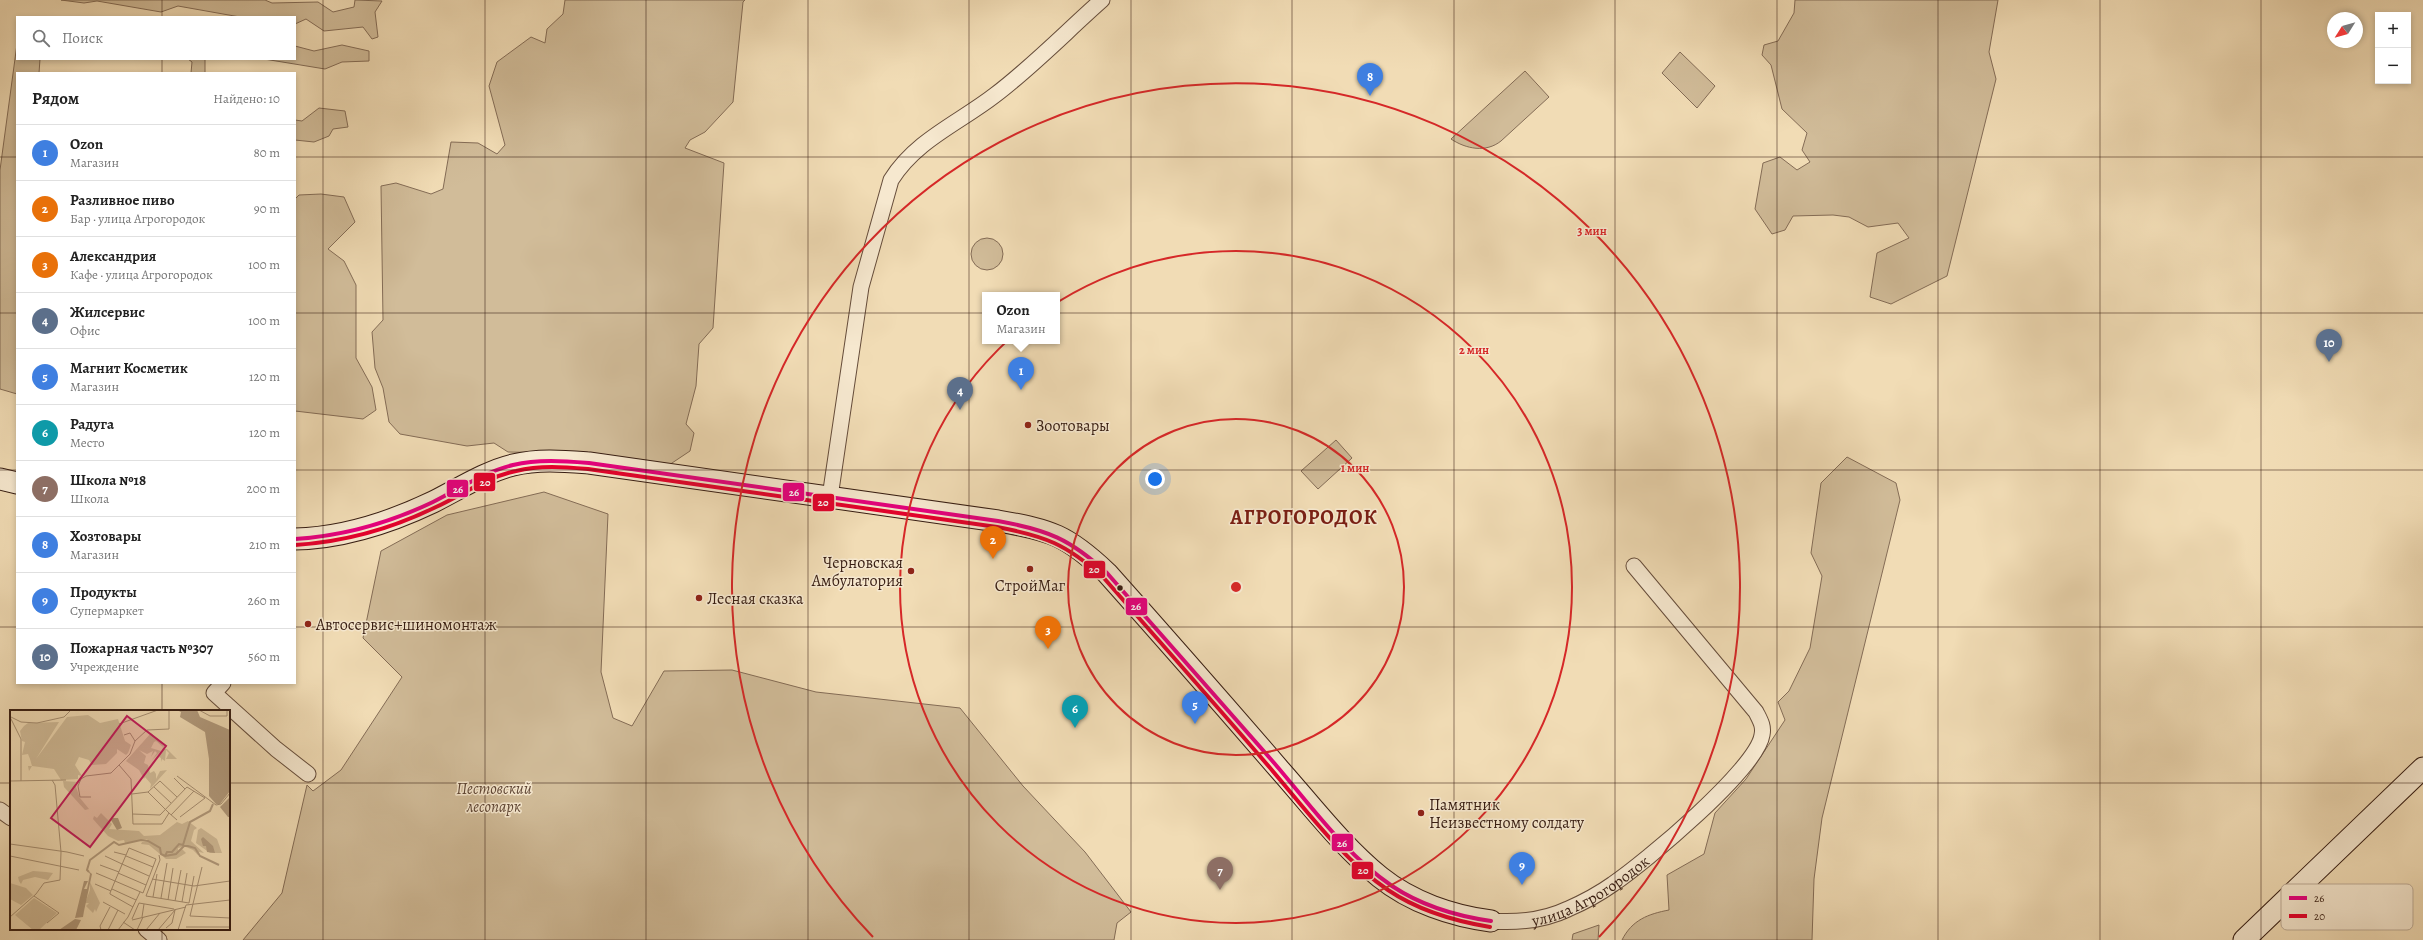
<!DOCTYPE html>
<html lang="ru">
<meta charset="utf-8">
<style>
body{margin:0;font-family:Alegreya,serif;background:#f6f6f6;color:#222}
.controls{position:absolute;right:12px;top:12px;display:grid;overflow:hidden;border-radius:0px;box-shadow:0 2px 6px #0003}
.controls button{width:36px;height:36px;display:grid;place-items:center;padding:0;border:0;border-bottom:1px solid #e0e0e0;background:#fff;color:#222;font:20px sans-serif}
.compass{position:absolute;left:2327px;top:12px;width:36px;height:36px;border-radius:50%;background:#fff;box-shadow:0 2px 6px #0003;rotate:233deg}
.you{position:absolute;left:1155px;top:479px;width:14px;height:14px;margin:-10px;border:3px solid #fff;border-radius:50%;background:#1a73e8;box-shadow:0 0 0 6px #1a73e833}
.badge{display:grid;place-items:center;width:26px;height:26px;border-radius:50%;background:#0f766e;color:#fff;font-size:13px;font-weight:700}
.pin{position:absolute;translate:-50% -33px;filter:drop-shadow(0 1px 2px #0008)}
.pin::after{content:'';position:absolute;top:21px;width:14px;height:12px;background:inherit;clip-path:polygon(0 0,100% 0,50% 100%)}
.popup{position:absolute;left:982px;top:292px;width:78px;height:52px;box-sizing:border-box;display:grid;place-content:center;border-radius:0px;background:#fff;filter:drop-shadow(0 1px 3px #0005);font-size:13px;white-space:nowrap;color:#767676}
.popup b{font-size:15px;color:#222}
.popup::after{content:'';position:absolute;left:50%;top:100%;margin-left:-8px;border:8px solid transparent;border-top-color:#fff}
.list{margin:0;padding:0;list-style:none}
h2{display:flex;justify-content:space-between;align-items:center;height:52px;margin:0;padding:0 16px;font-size:17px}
h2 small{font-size:13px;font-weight:400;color:#767676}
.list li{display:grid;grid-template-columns:26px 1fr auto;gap:12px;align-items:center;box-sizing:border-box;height:56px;padding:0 16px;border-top:1px solid #e0e0e0}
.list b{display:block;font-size:15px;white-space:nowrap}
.list p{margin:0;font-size:13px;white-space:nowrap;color:#767676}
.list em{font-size:13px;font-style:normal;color:#767676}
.icon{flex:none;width:22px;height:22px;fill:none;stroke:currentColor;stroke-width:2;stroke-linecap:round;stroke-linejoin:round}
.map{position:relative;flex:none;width:2423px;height:940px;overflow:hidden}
.search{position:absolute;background:#fff;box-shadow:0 2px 6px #0003;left:16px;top:16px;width:280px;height:44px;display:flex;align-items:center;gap:10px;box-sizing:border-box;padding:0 14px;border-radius:0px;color:#767676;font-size:15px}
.panel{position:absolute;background:#fff;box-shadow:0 2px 6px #0003;left:16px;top:72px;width:280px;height:612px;border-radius:0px}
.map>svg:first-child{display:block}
.green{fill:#d1bc99;stroke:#846c56}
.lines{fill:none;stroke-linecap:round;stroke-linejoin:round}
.street-casing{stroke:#664d3b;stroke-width:17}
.secondary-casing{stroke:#371d12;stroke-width:23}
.street{stroke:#f6e8cf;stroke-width:15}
.secondary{stroke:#f6e8cf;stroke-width:21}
.bus-1-casing{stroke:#f6e8cf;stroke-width:7}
.bus-2-casing{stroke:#f6e8cf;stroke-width:7}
.bus-1{stroke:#e5007d;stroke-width:4}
.bus-2{stroke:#e4002b;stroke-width:4}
.grid{fill:none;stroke:#371d12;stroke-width:1;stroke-opacity:0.55}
.ring{fill:none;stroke:#d62828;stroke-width:2}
.poi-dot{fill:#8f2418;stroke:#f6e8cf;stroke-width:1.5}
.bus-dot{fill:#371d12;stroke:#f6e8cf;stroke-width:1.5}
.labels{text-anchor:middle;stroke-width:3;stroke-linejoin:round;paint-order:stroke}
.poi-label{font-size:16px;fill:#371d12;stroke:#f6e8cf;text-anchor:start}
.park-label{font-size:16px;font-style:italic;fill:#5e4534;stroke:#f6e8cf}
.street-label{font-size:16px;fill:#371d12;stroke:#f6e8cf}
.district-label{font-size:20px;font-weight:bold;letter-spacing:1px;fill:#7a1f14;stroke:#f6e8cf}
.inset-river{fill:none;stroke:#b29b7e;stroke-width:2}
.inset-road{fill:none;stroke:#a79074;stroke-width:1}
.view{fill:#c2185b;fill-opacity:0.15;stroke:#c2185b;stroke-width:2}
.inset-edge{fill:none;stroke:#371d12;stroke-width:2}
.key{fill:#f6e8cf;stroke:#bdab96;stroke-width:1}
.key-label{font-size:11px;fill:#371d12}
.centre{fill:#d62828;stroke:#f6e8cf;stroke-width:2}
.ring-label{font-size:12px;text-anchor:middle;font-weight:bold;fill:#d62828;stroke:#f6e8cf;stroke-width:3;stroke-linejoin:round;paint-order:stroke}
.line-badge{stroke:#f6e8cf;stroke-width:1.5}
.badge-label{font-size:11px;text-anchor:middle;font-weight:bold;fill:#fff}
</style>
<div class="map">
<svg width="2423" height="940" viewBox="0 0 2423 940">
<rect width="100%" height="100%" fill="#f1dcb5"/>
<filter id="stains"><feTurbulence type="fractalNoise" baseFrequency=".005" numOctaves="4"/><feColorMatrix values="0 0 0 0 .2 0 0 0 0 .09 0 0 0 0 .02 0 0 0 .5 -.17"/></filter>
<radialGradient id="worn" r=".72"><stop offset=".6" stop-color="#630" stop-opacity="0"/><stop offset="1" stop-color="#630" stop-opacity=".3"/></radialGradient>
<g class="green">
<polygon points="61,0 265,0 272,3 318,2 333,12 354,7 355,0 382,1 375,12 378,37 372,39 363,27 324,31 306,19 295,24 295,17 240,17 178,6 161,12 97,1 84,3"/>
<polygon points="565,0 745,0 743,2 733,102 705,132 690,140 685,148 724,163 713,328 699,344 696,386 686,424 694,433 690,451 669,465 562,453 508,452 494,443 467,446 400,434 389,422 383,388 375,368 372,332 383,320 381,186 396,183 431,194 443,189 451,142 478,143 497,154 505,145 489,86 497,62 531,37 545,43 547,29 563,14"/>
<polygon points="1795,0 1998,0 1989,52 1996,79 1947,276 1891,304 1870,297 1877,253 1909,238 1898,223 1868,227 1849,217 1833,215 1793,216 1785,230 1772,234 1755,209 1763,163 1780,157 1797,170 1810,162 1802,150 1807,133 1782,109 1771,65 1762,55 1764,45 1778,41 1794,13"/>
<polygon points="17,44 17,59 40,59 39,73 17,73 17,394 0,389 0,170"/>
<polygon points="342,45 369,51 369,61 342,62 325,69 264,59 295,59 295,46 314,51"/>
<polygon points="1680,52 1715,86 1697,108 1662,73"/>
<polygon points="188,59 205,59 205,73 191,73 192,62"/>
<path d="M 1525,71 L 1549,97 L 1501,141 C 1486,153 1466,149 1451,139 Z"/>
<polygon points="319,108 345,111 348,127 333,129 329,136 314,142 295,140 295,120 302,121"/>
<polygon points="321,194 344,197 355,222 328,249 344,261 356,285 356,358 372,387 376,410 363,419 295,411 295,199 299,195"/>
<circle cx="987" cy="254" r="16"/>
<polygon points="1336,440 1352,458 1318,489 1301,471"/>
<path d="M 1847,457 L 1896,483 L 1900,500 L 1822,818 L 1814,879 L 1812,940 L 1622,940 C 1632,920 1648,914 1669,910 L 1667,875 L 1704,854 L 1715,813 L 1746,779 L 1785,720 L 1778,702 L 1789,691 L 1810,648 L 1822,576 L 1811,553 L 1821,483 Z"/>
<polygon points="544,492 608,514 601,672 613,718 632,726 664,671 732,670 816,692 960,708 1023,786 1085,852 1131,912 1117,923 1114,940 243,940 282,893 307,785 313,791 341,770 402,677 363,638 381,551 447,515"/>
<polygon points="1599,925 1598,940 1572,940 1573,934"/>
</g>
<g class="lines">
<g class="street-casing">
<g id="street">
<path d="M 830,497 L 861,287 L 891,180 C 916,140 959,123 995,95 C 1031,68 1068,30 1102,0"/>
<polyline points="223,683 214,693 276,749 308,774"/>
<polyline points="0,810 11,818"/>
<path id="s1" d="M 1491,921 C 1518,923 1543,921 1568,909 C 1584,902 1599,894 1613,884 C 1644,863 1757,769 1762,735 C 1764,726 1760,720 1756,712 L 1634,566"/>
<polyline points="146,929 159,940"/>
</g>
</g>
<g class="secondary-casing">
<g id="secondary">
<polyline points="0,479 17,483"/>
<path d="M 295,539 C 341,538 391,522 433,502 C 457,490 487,471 513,465 C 539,459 562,461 589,463 L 998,521 C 1051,530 1067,535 1107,573 C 1165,638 1222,703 1279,769 C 1311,805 1342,846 1380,877 C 1411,902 1452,916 1491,921"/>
<polyline points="2244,940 2423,768"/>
</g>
</g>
<use href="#street" class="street"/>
<use href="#secondary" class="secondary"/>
<g class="bus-1-casing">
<path id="bus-1" d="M 295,539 C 343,536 389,523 433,502 C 459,489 484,472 513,465 C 538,459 564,461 589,463 L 998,521 C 1048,530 1070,539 1107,573 C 1163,636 1219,700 1275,764 C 1311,806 1346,855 1392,886 C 1422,906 1456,916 1491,921"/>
</g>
<g class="bus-2-casing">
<path id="bus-2" d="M 295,545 C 344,542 391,529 436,507 C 462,495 487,477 516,471 C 540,465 564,467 588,469 L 997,527 C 1045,536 1066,544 1103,577 C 1159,641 1215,704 1271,769 C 1307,811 1342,859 1388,890 C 1419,911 1454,921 1490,927"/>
</g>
<use href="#bus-1" class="bus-1"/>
<use href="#bus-2" class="bus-2"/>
</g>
<path class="grid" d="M 162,0 L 162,17M 323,0 L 323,940M 485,0 L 485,940M 646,0 L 646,940M 808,0 L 808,940M 969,0 L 969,940M 1131,0 L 1131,940M 1292,0 L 1292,940M 1454,0 L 1454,940M 1615,0 L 1615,940M 1777,0 L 1777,940M 1938,0 L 1938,940M 2100,0 L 2100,940M 2261,0 L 2261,940M 162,59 L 162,73M 0,157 L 17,157M 295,157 L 2423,157M 0,313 L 17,313M 295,313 L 2423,313M 0,470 L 17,470M 295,470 L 2423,470M 0,627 L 17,627M 295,627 L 2423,627M 162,683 L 162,711M 0,783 L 11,783M 229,783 L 2423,783M 162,929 L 162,940"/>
<g class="ring">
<circle cx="1236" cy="587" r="168"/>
<circle cx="1236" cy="587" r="336"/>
<path d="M873 937A504 504 0 1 1 1599 937"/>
</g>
<g class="poi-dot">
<circle cx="1028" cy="425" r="4"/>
<circle cx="1030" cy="569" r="4"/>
<circle cx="911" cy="571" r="4"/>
<circle cx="699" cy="598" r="4"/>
<circle cx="308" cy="624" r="4"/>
<circle cx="1421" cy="813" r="4"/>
</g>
<circle class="bus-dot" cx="1120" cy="588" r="3.5"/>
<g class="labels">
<g class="poi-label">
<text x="1036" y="431">Зоотовары</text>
<text x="903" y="568" text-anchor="end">Черновская<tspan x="903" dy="18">Амбулатория</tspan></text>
<text x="1030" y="591" text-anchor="middle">СтройМаг</text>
<text x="707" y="604">Лесная сказка</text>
<text x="316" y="630">Автосервис+шиномонтаж</text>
<text x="1429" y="810">Памятник<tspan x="1429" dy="18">Неизвестному солдату</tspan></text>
</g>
<g class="park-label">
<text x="494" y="794">Пестовский<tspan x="494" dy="18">лесопарк</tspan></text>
</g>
<g class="street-label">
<text dy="6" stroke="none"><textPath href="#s1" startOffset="107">улица Агрогородок</textPath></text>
</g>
<g class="district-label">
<text x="1304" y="524">АГРОГОРОДОК</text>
</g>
</g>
<g transform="translate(10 710)">
<rect width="220" height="220" fill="#f1dcb5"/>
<path d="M 78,5 L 90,13 L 108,9 L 115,31 L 121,35 L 118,43 L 116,45 L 107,39 L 107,43 L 96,54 L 82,55 L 79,50 L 69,47 L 65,55 L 72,66 L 68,65 L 68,69 L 51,70 L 44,59 L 22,56 L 19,61 L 18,56 L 22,56 L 20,49 L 18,44 L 12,45 L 15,32 L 12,31 L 10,21 L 14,16 L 18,13 L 49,12 L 26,49 L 57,7 ZM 141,23 L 154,36 L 152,40 L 153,37 L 146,31 L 144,32 L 141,38 L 151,41 L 142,50 L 147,43 L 145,41 L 141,47 L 143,41 L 137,44 L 129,40 L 136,46 L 134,53 L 138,55 L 140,63 L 144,61 L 146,64 L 146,69 L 150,61 L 157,60 L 140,79 L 141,74 L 135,67 L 134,69 L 129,60 L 116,51 ZM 154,39 L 157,39 L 167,49 L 156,49 L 159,43 L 156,40 L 155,51 L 152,49 L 151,52 L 151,48 L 149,47 L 144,52 ZM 53,71 L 68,72 L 65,73 L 66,77 L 70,88 L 79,99 L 75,100 L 54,77 ZM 91,103 L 102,114 L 99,119 L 129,121 L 134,126 L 150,125 L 167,112 L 172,114 L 178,111 L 187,118 L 184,120 L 181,131 L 194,143 L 189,142 L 188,145 L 183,140 L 171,135 L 173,137 L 168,138 L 168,142 L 172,139 L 176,143 L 166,149 L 156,149 L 139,135 L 131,134 L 132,132 L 139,132 L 137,129 L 115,133 L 114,130 L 108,131 L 98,126 L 83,109 L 84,106 L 87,108 ZM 191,118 L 207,129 L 212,143 L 200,143 L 186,133 L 188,120 ZM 23,161 L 36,162 L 43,163 L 38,170 L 25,167 L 13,170 L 11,174 L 9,171 L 8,167 ZM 80,172 L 90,193 L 86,202 L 85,199 L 83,203 L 76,196 L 79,193 L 75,193 L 80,180 ZM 0,173 L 16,178 L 23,185 L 11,195 L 0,189 ZM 24,188 L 47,203 L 29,220 L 23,220 L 5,205 Z" fill="#d1bc99"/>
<path d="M 167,0 L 187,0 L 190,7 L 220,20 L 220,81 L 210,94 L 206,94 L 199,86 L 199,49 L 195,22 L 170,7 L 171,2 ZM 220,87 L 220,107 L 218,107 L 210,97 ZM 103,108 L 108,108 L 112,118 L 107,120 L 101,110 ZM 193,127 L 203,136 L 205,143 L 197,142 L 196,136 L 193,136 L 191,129 ZM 77,160 L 82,164 L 74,201 L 73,207 L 65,208 L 74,171 L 78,171 L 74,179 L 77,179 L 80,164 ZM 65,209 L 71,210 L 66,220 L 49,220 Z" fill="#b29b7e"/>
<path class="inset-river" d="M 155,146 L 166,144 L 174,136 L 178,136 L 185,138 L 190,146 L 209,155M 79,162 L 77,160 L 80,150 L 104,132 L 109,135 L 131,130 L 138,131 L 150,138 L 151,144 L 155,146 L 157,142 L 162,142 L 169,134 L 173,135 L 180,112 L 200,101 L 203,94"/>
<path class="inset-road" d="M 189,0 L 200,6 L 217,6 L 217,0M 0,7 L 11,29 L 11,71M 1,7 L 11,12 L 27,13 L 54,7 L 61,0M 109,14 L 148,0M 114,25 L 120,23 L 125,31M 109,55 L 121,69 L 123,114 L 152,114 L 159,103 L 167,110M 167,66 L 206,95 L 211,94 L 220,83M 164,68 L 175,79M 0,71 L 56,70M 144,77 L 161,93M 138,82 L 150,71 L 167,87M 138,82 L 159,103M 122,84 L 138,82M 81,87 L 70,87 L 68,76 L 71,69 L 76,66 L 101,63 L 120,44 L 125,31 L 137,20 L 159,19 L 159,0M 122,104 L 150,105 L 177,77 L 195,88M 161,105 L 184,81M 170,107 L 195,88M 0,134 L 57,142 L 74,146M 104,142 L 116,145M 149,145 L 150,150 L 136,186 L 179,193 L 184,166M 0,146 L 69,160M 95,146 L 112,154M 116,146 L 143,157M 112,154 L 139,166M 90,155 L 109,162M 192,157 L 180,206 L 220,208M 86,163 L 105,171 L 133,183 L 146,149 L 119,138 L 105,171 L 100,183 L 100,184 L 123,197M 108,163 L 136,175M 142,169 L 184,176 L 220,171M 85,174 L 101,181M 102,179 L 126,190M 24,186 L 49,203 L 37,213M 143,187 L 147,164M 151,188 L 157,153M 158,190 L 163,158M 165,191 L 171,160M 93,192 L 115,204M 172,192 L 177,163M 0,207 L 26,184 L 34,173 L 50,170 L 51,142 L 45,75 L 42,70M 132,207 L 134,194M 122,209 L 129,193 L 164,199M 122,210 L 176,197M 113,212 L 125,220M 176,217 L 220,217M 156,218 L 162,213 L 165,200M 91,220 L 90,216 L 100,197M 98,220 L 108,200M 108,220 L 118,207 L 130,182M 127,220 L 133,207M 136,220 L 150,203M 148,220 L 165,200M 168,220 L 176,195 L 220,190"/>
<path class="view" d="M 117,6 L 156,36 L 80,137 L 41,108 Z"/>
<rect width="220" height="220" class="inset-edge"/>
</g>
<rect x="2281" y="884" width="132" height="46" rx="6" class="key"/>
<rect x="2289" y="896" width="18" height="4" fill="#e5007d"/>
<rect x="2289" y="914" width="18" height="4" fill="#e4002b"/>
<g class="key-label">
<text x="2314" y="902">26</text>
<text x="2314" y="920">20</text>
</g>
<circle cx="1236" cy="587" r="6" class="centre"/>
<g class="ring-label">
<text x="1592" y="235">3 мин</text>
<text x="1474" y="354">2 мин</text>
<text x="1355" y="472">1 мин</text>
</g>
<g class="line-badge">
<rect x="473" y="472" width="23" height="20" rx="4" fill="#e4002b"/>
<rect x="446" y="479" width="23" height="19" rx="4" fill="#e5007d"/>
<rect x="782" y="482" width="23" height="20" rx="4" fill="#e5007d"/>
<rect x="812" y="493" width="23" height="19" rx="4" fill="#e4002b"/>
<rect x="1083" y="560" width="23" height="19" rx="4" fill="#e4002b"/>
<rect x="1125" y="597" width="23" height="19" rx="4" fill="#e5007d"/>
<rect x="1331" y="833" width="23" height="19" rx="4" fill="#e5007d"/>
<rect x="1351" y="861" width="23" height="19" rx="4" fill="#e4002b"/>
</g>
<g class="badge-label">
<text x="485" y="486">20</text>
<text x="458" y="493">26</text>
<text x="794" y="496">26</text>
<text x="823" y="506">20</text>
<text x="1094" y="573">20</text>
<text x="1136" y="610">26</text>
<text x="1342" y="847">26</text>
<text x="1363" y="874">20</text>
</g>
<rect width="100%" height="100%" filter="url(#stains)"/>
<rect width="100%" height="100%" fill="url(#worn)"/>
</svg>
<div class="controls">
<button>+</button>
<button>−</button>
</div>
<svg class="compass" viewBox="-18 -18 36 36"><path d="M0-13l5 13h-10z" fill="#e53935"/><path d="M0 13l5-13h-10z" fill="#767676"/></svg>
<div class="you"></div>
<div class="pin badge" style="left:1021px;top:390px;background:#3f7fe0">1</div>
<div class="popup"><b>Ozon</b>Магазин</div>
<div class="pin badge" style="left:993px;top:559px;background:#e8710a">2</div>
<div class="pin badge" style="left:1048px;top:649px;background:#e8710a">3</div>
<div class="pin badge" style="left:960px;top:410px;background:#5c6f8a">4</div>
<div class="pin badge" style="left:1195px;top:724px;background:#3f7fe0">5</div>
<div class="pin badge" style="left:1075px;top:728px;background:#0f9aa8">6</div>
<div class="pin badge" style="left:1220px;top:890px;background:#8d6e63">7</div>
<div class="pin badge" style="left:1370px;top:96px;background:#3f7fe0">8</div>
<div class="pin badge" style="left:1522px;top:885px;background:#3f7fe0">9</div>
<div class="pin badge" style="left:2329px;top:362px;background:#5c6f8a">10</div>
<div class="search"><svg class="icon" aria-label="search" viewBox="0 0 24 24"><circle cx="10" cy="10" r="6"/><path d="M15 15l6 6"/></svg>Поиск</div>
<section class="panel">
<h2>Рядом<small>Найдено: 10</small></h2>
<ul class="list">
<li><span class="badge" style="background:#3f7fe0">1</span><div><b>Ozon</b><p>Магазин</p></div><em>80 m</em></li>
<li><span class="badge" style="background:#e8710a">2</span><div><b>Разливное пиво</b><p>Бар · улица Агрогородок</p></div><em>90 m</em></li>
<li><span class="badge" style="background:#e8710a">3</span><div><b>Александрия</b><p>Кафе · улица Агрогородок</p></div><em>100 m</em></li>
<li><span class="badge" style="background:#5c6f8a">4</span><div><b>Жилсервис</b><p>Офис</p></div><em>100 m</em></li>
<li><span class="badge" style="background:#3f7fe0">5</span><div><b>Магнит Косметик</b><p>Магазин</p></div><em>120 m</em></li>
<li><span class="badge" style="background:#0f9aa8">6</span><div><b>Радуга</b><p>Место</p></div><em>120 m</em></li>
<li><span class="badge" style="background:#8d6e63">7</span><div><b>Школа №18</b><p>Школа</p></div><em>200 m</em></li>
<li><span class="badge" style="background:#3f7fe0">8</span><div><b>Хозтовары</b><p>Магазин</p></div><em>210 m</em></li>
<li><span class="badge" style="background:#3f7fe0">9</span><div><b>Продукты</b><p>Супермаркет</p></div><em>260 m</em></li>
<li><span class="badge" style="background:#5c6f8a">10</span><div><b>Пожарная часть №307</b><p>Учреждение</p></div><em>560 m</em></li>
</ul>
</section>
</div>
